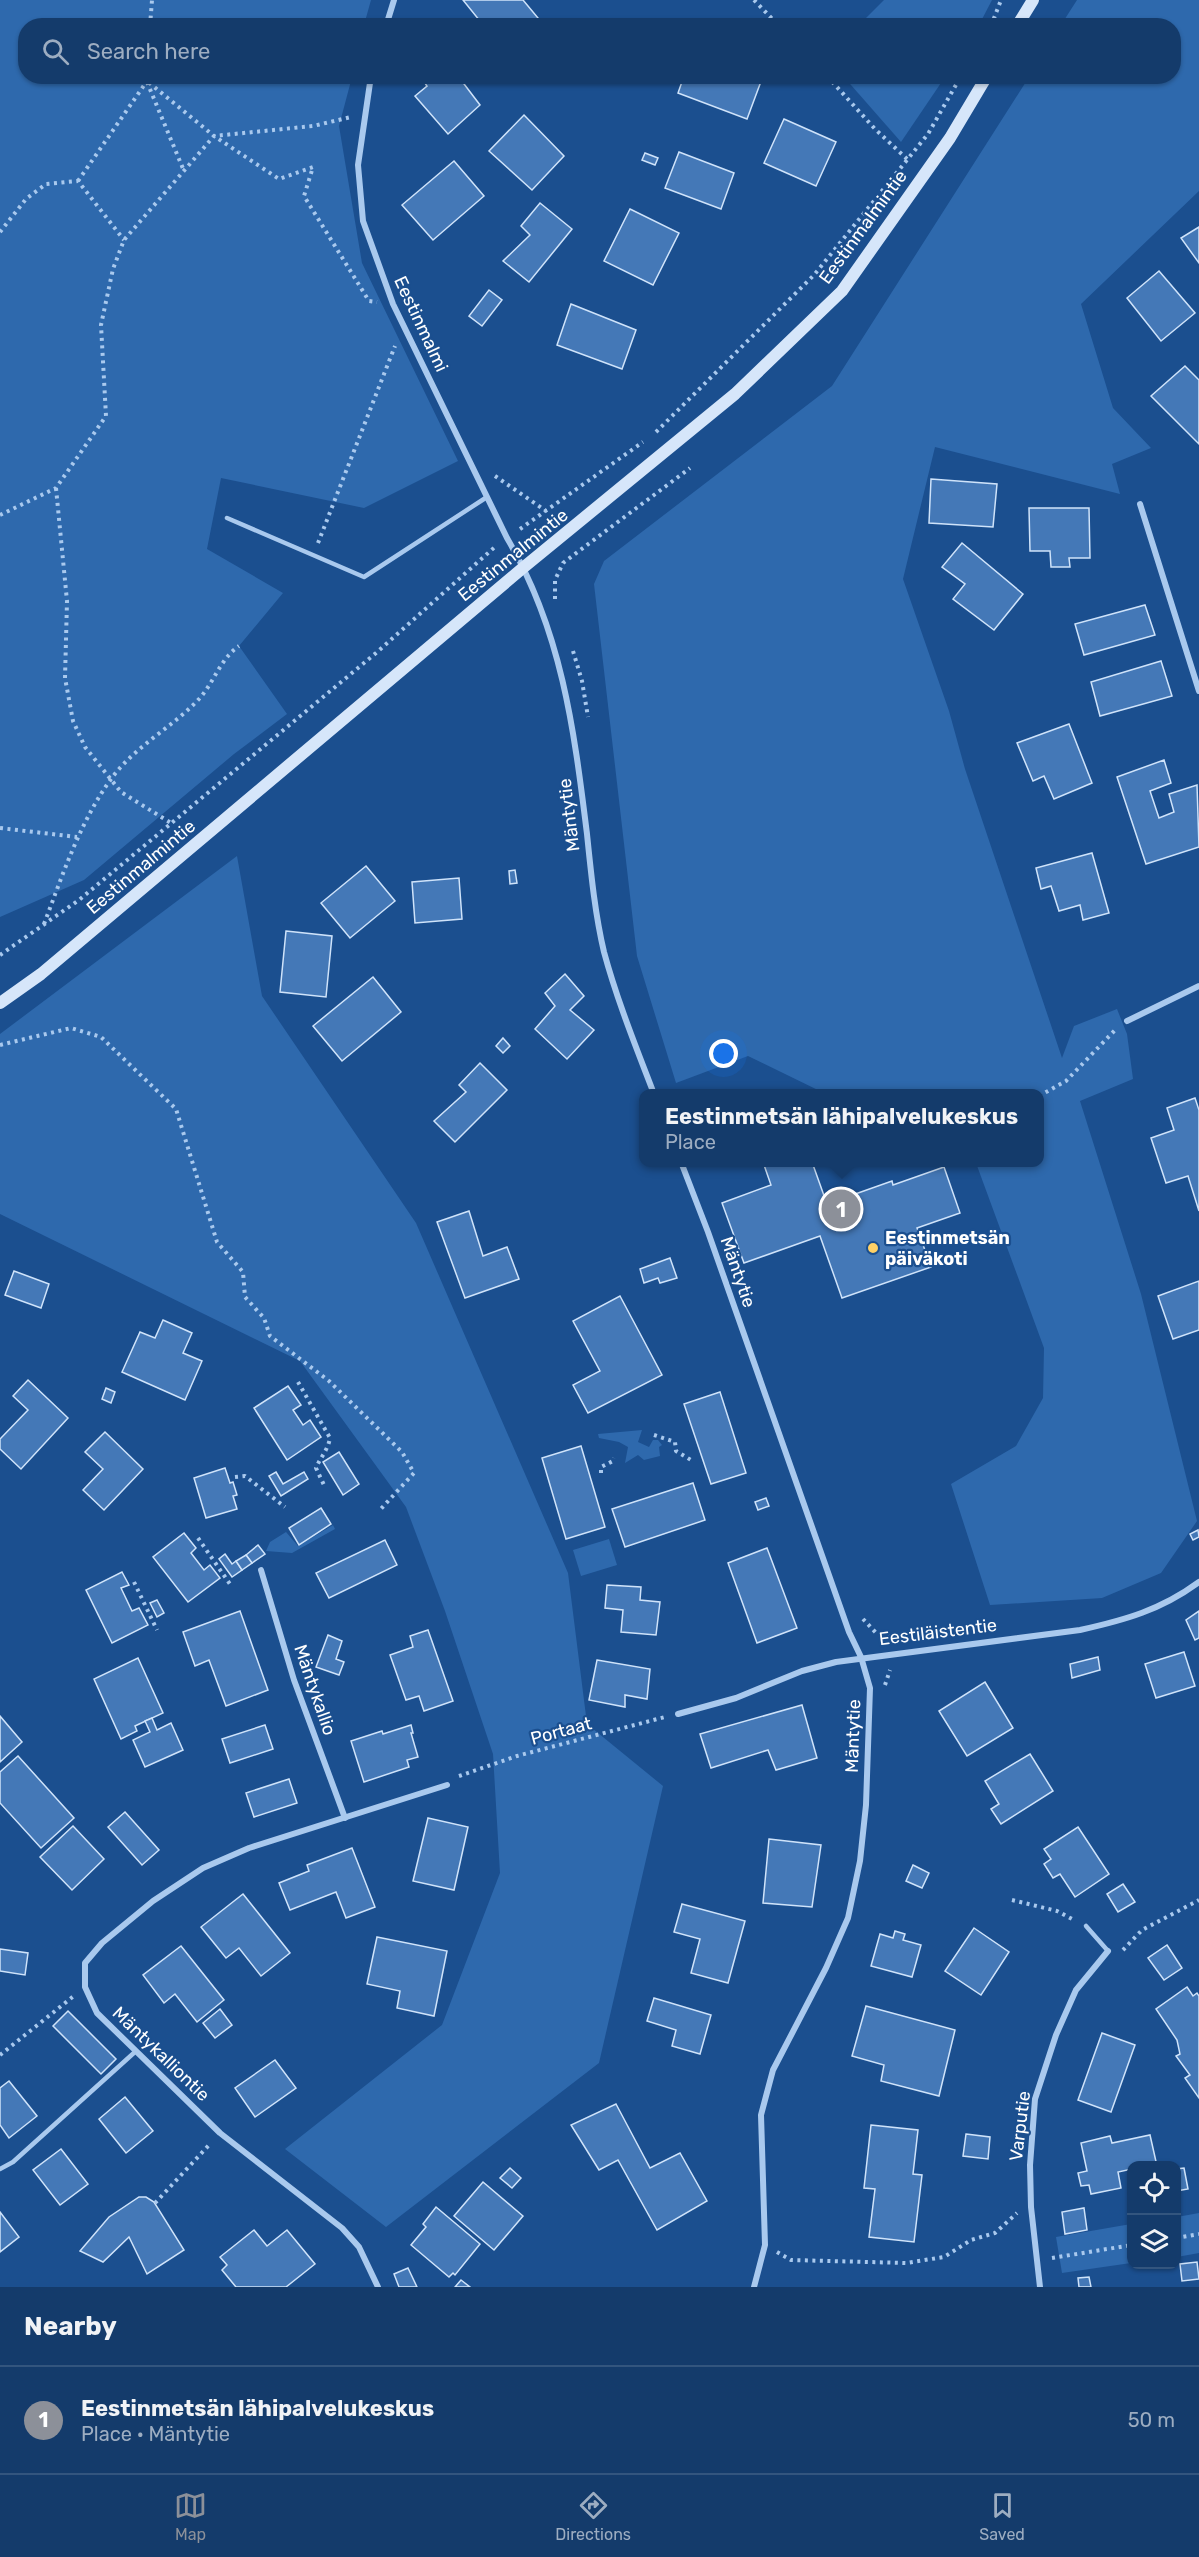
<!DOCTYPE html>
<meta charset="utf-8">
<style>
body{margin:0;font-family:Rubik,sans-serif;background:#1d4271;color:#f1f3f6}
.controls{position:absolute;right:18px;bottom:18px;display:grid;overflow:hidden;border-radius:12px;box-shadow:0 2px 4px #0004}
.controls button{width:54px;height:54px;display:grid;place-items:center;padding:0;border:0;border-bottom:2px solid #33557e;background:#143b6b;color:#f1f3f6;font:30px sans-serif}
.you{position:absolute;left:724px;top:1054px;width:21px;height:21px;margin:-15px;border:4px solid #fff;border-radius:50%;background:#1a73e8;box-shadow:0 0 0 9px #1a73e833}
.badge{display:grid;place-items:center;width:39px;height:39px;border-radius:50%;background:#8c9099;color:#fff;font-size:20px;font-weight:700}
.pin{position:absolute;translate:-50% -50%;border:3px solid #fff;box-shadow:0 2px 6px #0006}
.popup{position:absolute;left:639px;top:1089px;width:405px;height:78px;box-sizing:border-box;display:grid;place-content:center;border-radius:12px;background:#143b6b;filter:drop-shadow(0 2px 4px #0005);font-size:20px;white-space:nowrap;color:#9dadc1}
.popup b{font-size:22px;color:#f1f3f6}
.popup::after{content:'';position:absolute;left:50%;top:100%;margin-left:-12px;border:12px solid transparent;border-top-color:#143b6b}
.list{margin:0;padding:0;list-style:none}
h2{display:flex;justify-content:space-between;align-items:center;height:78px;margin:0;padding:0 24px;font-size:26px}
h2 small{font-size:20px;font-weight:400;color:#9dadc1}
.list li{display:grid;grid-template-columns:39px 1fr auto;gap:18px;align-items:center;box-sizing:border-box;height:108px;padding:0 24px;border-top:2px solid #33557e}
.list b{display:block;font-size:22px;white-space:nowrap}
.list p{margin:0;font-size:20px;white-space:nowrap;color:#9dadc1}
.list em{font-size:20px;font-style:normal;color:#9dadc1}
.icon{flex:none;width:33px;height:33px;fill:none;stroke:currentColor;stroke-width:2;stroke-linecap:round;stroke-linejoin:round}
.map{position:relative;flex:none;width:1199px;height:2287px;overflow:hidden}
.search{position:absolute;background:#143b6b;box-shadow:0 2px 4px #0004;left:18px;right:18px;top:18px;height:66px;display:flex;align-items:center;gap:15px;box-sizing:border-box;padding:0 21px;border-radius:24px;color:#9dadc1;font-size:22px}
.sheet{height:186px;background:#143b6b}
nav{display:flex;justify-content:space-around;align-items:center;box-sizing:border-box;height:84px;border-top:2px solid #33557e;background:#143b6b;font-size:16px;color:#9dadc1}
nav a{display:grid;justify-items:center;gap:3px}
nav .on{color:#8c9099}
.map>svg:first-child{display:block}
.green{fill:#2e69ad}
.building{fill:#4478b7;stroke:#cfe3fa;stroke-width:1.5}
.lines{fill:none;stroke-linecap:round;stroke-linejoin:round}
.path{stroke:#a9c9ee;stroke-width:4;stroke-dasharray:3 4.5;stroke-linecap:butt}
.lane{stroke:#a9c9ee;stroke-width:4.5}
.street{stroke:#a9c9ee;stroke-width:6}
.secondary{stroke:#d6e6fa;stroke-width:12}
.poi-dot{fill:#ffd166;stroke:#1b4f8f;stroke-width:2}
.labels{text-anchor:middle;stroke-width:4.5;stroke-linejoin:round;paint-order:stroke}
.street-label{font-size:18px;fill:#fff;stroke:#1b4f8f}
.poi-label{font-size:18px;font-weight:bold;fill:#fff;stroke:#1b4f8f;text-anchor:start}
</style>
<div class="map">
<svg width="1199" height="2287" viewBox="0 0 1199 2287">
<rect width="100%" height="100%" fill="#1b4f8f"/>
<g class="green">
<polygon points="0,0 371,0 364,25 26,26 26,76 352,77 339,126 362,263 458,461 364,508 221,478 207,549 283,593 239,646 287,714 234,754 84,880 0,917"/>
<polygon points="884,0 992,0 979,25 859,25"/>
<polygon points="1077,0 1199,0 1199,191 1081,304 1113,408 1151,448 1112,464 1120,494 935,447 903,579 949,711 965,769 1062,1058 1074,1026 1117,1009 1127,1034 1133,1079 1080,1101 1141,1294 1197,1521 1161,1573 1102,1598 990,1605 951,1484 1016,1446 1043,1398 1044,1348 976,1163 1039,1162 1039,1094 824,1093 748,1056 676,1083 637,956 594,584 604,561 832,386 1029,77 1174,76 1174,26 1061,25"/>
<polygon points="844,77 945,77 901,142"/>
<polygon points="237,856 262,996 416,1223 568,1573 587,1724 663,1786 599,2063 386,2227 285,2149 442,2025 500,1873 493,1754 445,1611 406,1507 300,1361 0,1214 0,1034"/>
<polygon points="642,1430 638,1442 649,1447 653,1440 658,1440 662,1445 659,1447 660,1456 644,1460 638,1455 625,1463 628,1447 619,1442 599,1438 598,1434"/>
<polygon points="333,1525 335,1529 292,1553 266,1551 270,1542 286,1532 298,1546"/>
<polygon points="609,1539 617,1565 581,1576 573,1550"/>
<polygon points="1199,2213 1199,2253 1177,2257 1177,2217"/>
<polygon points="1131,2224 1131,2263 1062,2273 1056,2237"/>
</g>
<g class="building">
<polygon points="463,0 523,0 543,24 484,26"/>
<polygon points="420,76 458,76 480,105 448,134 415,96 427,86"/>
<polygon points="684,76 763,76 747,119 678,93"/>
<polygon points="524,115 564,156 532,190 489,151"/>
<polygon points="784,119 836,142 816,186 764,163"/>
<polygon points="679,152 734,173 721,209 665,188"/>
<polygon points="645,153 658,158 655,165 642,160"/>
<polygon points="454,161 484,196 433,240 402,205"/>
<polygon points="540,203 572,229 529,282 503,261 530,235 521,226"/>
<polygon points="630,209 679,233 653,285 604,261"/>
<polygon points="1199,227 1199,263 1181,238"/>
<polygon points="1159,271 1195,313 1161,341 1127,298"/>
<polygon points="489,290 502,300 482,326 469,316"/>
<polygon points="571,304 636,330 622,369 557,345"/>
<polygon points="1185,366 1199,380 1199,444 1151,396"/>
<polygon points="931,479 997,484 993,527 929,523"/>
<polygon points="1029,508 1089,508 1090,558 1069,558 1070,567 1051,567 1050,551 1030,551"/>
<polygon points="962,543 1023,594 994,630 953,599 965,584 942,567"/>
<polygon points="1145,605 1155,635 1084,655 1075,624"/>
<polygon points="1161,661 1172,696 1100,716 1091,682"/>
<polygon points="1069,724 1092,783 1054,799 1044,776 1033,781 1017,743"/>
<polygon points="1164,760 1171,783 1150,791 1159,818 1174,812 1169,794 1197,785 1199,847 1146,864 1117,777"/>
<polygon points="1092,853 1109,913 1083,920 1080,905 1059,911 1051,886 1041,889 1036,868"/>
<polygon points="366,866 395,901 350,938 321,903"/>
<polygon points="515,870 517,883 510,884 509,871"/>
<polygon points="459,878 462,919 415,923 412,882"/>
<polygon points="286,931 332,936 326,997 280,992"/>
<polygon points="565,974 584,996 570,1010 594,1030 567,1059 535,1029 555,1006 545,993"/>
<polygon points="373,977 401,1012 342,1061 313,1026"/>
<polygon points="503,1038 510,1046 503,1053 496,1046"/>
<polygon points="480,1063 507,1090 455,1142 434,1121 466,1092 459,1085"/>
<polygon points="1195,1098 1199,1110 1199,1211 1188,1176 1166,1183 1151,1138 1174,1130 1167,1108"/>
<polygon points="763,1162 812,1162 827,1204 892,1181 893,1185 944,1167 960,1213 917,1228 931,1267 842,1298 820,1236 744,1263 722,1203 771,1185"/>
<polygon points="469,1211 483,1256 507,1247 519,1279 465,1298 437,1222"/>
<polygon points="670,1258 677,1278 660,1283 658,1278 644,1283 640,1269"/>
<polygon points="14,1271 49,1284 41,1308 5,1295"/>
<polygon points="1199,1281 1199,1330 1173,1339 1158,1296"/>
<polygon points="620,1296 662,1375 588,1413 573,1385 600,1371 573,1321"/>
<polygon points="163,1320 192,1333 183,1353 202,1361 185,1400 122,1372 140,1332 155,1338"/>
<polygon points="28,1380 68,1418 21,1469 0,1449 0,1439 28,1410 13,1396"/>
<polygon points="288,1386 301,1405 293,1410 303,1425 310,1420 321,1437 287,1460 254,1408"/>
<polygon points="106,1388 115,1392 111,1403 102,1399"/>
<polygon points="720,1392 746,1473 711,1484 684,1404"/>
<polygon points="105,1432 143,1469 104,1510 83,1490 103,1469 85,1452"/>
<polygon points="581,1446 605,1527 566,1539 542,1458"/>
<polygon points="339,1452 359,1484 343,1495 323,1462"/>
<polygon points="225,1468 230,1483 233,1482 237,1495 233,1496 237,1509 206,1518 194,1478"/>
<polygon points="276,1472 283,1484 304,1472 308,1479 281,1496 269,1476"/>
<polygon points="693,1483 705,1520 625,1547 612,1509"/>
<polygon points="766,1498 769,1506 758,1510 755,1502"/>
<polygon points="321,1508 331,1524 299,1545 289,1528"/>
<polygon points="1198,1530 1199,1537 1193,1540 1190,1534"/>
<polygon points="184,1533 196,1548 191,1553 204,1570 210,1565 220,1578 188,1602 153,1557"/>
<polygon points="385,1540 397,1565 329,1598 316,1573"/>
<polygon points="258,1545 265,1554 252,1563 246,1555"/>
<polygon points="767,1548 797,1628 757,1643 728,1563"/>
<polygon points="225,1554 232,1564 236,1561 242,1570 232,1577 219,1559"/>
<polygon points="246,1555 252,1563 242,1570 236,1561"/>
<polygon points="122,1572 129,1585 121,1588 132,1611 139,1608 148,1625 112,1643 86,1590"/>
<polygon points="607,1585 641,1587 640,1600 660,1602 656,1635 621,1632 623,1610 605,1608"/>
<polygon points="157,1600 164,1613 157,1617 150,1603"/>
<polygon points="240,1611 268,1690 226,1706 209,1660 195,1666 183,1632"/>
<polygon points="1199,1611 1199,1638 1195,1640 1186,1620"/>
<polygon points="428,1630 453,1701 424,1711 419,1696 406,1700 390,1655 413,1647 410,1636"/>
<polygon points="328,1635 342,1641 336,1659 344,1662 339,1675 316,1667"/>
<polygon points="1184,1652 1195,1686 1156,1698 1145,1664"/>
<polygon points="1098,1657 1100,1670 1072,1678 1070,1664"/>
<polygon points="138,1658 163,1713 135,1726 137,1731 121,1739 94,1679"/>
<polygon points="597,1660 650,1669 647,1699 625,1695 625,1707 589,1700"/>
<polygon points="985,1682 1013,1728 967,1756 939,1711"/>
<polygon points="802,1705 817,1758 776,1770 768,1750 711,1768 700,1734"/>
<polygon points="0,1716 22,1742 0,1762"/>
<polygon points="152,1718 157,1730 171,1723 183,1750 145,1767 133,1740 150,1732 145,1721"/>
<polygon points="265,1725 273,1749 230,1763 222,1739"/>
<polygon points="411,1725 413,1733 411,1733 418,1757 407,1760 409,1767 364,1782 351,1741 382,1731 383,1734"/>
<polygon points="1030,1754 1053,1791 1001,1824 991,1809 999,1804 985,1781"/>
<polygon points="18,1756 74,1818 41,1848 0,1803 0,1772"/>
<polygon points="289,1779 297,1803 254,1817 246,1793"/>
<polygon points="125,1812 159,1850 142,1865 108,1827"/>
<polygon points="428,1818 468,1827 454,1890 413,1881"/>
<polygon points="73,1826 104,1859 72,1890 40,1857"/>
<polygon points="1078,1827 1109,1874 1075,1897 1060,1874 1053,1878 1044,1864 1051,1859 1044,1849"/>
<polygon points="769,1839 821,1845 812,1907 763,1903"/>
<polygon points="352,1848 375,1907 346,1918 336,1892 290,1910 279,1883 309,1871 307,1865"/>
<polygon points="913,1865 929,1873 922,1888 906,1881"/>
<polygon points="1123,1884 1135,1902 1118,1912 1107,1894"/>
<polygon points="243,1894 290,1953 261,1976 239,1948 226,1958 201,1927"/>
<polygon points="682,1904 745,1921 728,1983 691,1973 700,1939 674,1932"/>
<polygon points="974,1928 1009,1952 981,1995 945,1971"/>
<polygon points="895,1931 905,1934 903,1940 921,1945 912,1977 871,1966 880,1934 893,1938"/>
<polygon points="377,1937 447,1951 434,2016 397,2008 400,1991 367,1984"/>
<polygon points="1167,1945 1182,1968 1164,1980 1148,1958"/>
<polygon points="181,1946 224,2000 197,2022 175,1994 164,2003 143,1975"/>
<polygon points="0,1949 28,1953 25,1975 0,1971"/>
<polygon points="1187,1987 1193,1996 1197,1993 1199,1996 1199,2098 1185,2078 1190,2075 1176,2056 1180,2054 1177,2040 1156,2009"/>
<polygon points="654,1998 711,2015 700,2054 672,2046 676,2030 647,2021"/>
<polygon points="866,2006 955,2030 939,2096 881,2081 884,2065 852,2056"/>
<polygon points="220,2009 232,2025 215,2038 203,2023"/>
<polygon points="68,2011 116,2059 101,2074 53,2026"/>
<polygon points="1102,2033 1135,2045 1111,2112 1078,2100"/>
<polygon points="275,2060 296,2088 255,2117 235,2088"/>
<polygon points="9,2081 37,2116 9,2138 0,2125 0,2088"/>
<polygon points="125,2097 153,2131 126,2153 99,2119"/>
<polygon points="616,2104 650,2168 680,2153 707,2201 657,2230 618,2160 599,2170 571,2125"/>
<polygon points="871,2125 918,2130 913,2174 922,2175 914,2242 869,2237 875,2189 864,2188"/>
<polygon points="966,2134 990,2137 988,2159 963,2156"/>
<polygon points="1150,2135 1157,2166 1132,2166 1132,2169 1118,2172 1121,2188 1091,2194 1089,2185 1081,2186 1078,2173 1087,2171 1081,2143 1110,2136 1112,2143"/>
<polygon points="61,2149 88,2184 60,2205 33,2170"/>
<polygon points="510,2168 521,2178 512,2188 500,2178"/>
<polygon points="1184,2168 1188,2189 1176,2191 1176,2169"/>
<polygon points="483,2182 523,2216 494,2250 454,2216"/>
<polygon points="139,2197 146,2197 154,2202 184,2250 147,2274 129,2237 103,2262 80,2251 109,2217"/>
<polygon points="436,2207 480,2244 455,2275 453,2273 449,2277 411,2245 426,2227 423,2224"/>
<polygon points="1084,2208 1087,2230 1065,2234 1062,2212"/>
<polygon points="0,2212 19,2237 0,2252"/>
<polygon points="254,2230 267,2246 287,2230 315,2264 286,2287 236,2287 222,2270 227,2265 220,2257"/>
<polygon points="1197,2262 1199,2279 1182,2281 1180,2264"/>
<polygon points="408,2268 417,2287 399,2287 394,2274"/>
<polygon points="1089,2277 1091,2287 1079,2287 1078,2278"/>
<polygon points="461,2280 470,2287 455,2287"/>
</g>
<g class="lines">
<g class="path">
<polyline points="754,0 779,26"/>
<polyline points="150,26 152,0"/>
<polyline points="991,26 1001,0"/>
<polyline points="147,76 147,81 214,136 313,126 351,117"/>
<polyline points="827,76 875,129 907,159"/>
<polyline points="147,82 184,171"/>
<polyline points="78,181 147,81"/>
<polyline points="0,232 26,199 46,184 78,181 124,240"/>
<polyline points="656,432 814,275 928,134 961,76"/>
<polyline points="495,476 546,511"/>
<polyline points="56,488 67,601 65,678 73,721 85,747 121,792 171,823"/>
<polyline points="0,515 56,488 106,416 101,325 113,269 124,240 214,136 279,179 313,167 304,196 369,301 377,302"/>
<polyline points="520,529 643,442"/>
<polyline points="318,543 395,346"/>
<polyline points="555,599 555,580 563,563 690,468"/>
<polyline points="573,651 582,681 588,717"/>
<polyline points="0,828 77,837"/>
<path d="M 44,924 C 63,874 80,822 111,779 C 135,746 173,727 199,699 C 215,681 220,659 239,646"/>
<polyline points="0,955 79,900 376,653 496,546"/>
<polyline points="0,1045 71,1028 101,1037 176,1109 217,1242 243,1272 245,1297 264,1318 270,1336 329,1381 402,1452 414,1473 379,1511"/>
<polyline points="1039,1096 1066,1081 1117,1028"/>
<path d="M 298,1382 L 330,1438 C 328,1450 320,1458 316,1468 L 324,1485"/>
<polyline points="654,1435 675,1442 676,1451 691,1460"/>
<polyline points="601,1473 601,1467 613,1461 614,1458"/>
<polyline points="235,1477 245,1476 285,1507"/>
<polyline points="198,1538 232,1587"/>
<polyline points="134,1582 157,1630"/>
<polyline points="863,1619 877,1634 894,1636"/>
<polyline points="885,1685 890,1670"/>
<polyline points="459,1776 517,1756 665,1717"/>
<polyline points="1012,1900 1057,1911 1074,1920"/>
<polyline points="1123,1950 1142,1930 1199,1900"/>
<polyline points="0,2055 75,1995"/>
<polyline points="155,2203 210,2144"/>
<polyline points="1176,2238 1199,2234"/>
<polyline points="777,2252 791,2260 906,2263 944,2257 971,2240 995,2233 1017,2213"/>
<polyline points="1052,2258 1132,2245"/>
</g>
<g class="lane">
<polyline points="227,518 364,577 487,497"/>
<polyline points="1086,1926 1108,1951"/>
<polyline points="0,2169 13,2162 136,2051"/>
</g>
<g class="street">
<polyline points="386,26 394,0"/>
<path d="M 371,76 L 358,165 L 363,221 L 393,304 L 507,538 C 562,631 574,730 587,834 C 591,873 595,914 604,952 C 617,1000 636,1047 654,1094"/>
<polyline points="1140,504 1199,691"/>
<polyline points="1127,1021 1199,986"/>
<polyline points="681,1162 708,1232 849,1632 861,1657 870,1688 866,1805 860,1861 848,1918 826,1968 773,2070 761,2115 765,2245 754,2287"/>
<polyline points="261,1570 294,1680 345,1818"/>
<path d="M 678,1714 L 736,1698 L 802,1671 L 836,1662 L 1080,1630 C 1125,1620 1161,1610 1199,1582"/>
<polyline points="378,2287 359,2247 342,2228 220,2133 97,2013 85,1987 85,1963 102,1943 153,1901 203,1868 249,1848 447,1785"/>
<polyline points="1040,2287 1031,2207 1030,2165 1035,2099 1056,2035 1076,1990 1108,1951"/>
</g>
<g class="secondary">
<polyline points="1017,26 1033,0"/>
<polyline points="0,1003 41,974 524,567 735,394 842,291 950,138 987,76"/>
</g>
</g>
<circle class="poi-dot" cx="873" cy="1248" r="6"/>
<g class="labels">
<g class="street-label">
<text transform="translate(863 227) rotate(-54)" y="6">Eestinmalmintie</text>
<text transform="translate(421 324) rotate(65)" y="6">Eestinmalmi</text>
<text transform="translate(513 555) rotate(-39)" y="6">Eestinmalmintie</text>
<text transform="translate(569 815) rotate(-97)" y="6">Mäntytie</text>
<text transform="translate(141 867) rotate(-40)" y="6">Eestinmalmintie</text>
<text transform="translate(738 1272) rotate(71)" y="6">Mäntytie</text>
<text transform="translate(938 1632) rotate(-7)" y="6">Eestiläistentie</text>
<text transform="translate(315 1690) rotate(71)" y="6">Mäntykallio</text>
<text transform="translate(561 1731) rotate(-15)" y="6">Portaat</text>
<text transform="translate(853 1736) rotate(-88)" y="6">Mäntytie</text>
<text transform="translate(161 2054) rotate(44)" y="6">Mäntykalliontie</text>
<text transform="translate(1020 2126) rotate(-83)" y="6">Varputie</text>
</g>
<g class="poi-label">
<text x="885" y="1244">Eestinmetsän<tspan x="885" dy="21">päiväkoti</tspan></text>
</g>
</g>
</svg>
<div class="controls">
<button><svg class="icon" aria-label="locate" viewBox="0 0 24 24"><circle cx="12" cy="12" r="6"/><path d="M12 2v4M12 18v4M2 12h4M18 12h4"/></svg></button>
<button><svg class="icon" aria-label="layers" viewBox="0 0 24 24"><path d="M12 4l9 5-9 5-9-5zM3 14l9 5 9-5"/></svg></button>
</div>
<div class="you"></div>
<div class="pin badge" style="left:841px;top:1209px">1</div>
<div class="popup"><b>Eestinmetsän lähipalvelukeskus</b>Place</div>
<div class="search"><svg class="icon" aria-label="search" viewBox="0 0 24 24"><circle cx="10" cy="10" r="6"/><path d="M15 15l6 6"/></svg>Search here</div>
</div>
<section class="sheet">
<h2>Nearby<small></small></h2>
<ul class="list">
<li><span class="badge">1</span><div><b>Eestinmetsän lähipalvelukeskus</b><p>Place · Mäntytie</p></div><em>50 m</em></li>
</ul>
</section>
<nav>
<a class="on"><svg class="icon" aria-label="map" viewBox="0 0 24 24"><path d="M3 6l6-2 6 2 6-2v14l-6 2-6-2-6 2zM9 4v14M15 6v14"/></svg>Map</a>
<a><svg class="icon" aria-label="directions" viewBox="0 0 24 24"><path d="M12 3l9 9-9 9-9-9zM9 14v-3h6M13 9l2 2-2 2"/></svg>Directions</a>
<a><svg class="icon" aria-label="saved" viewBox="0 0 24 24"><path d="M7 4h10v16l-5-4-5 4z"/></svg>Saved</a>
</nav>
